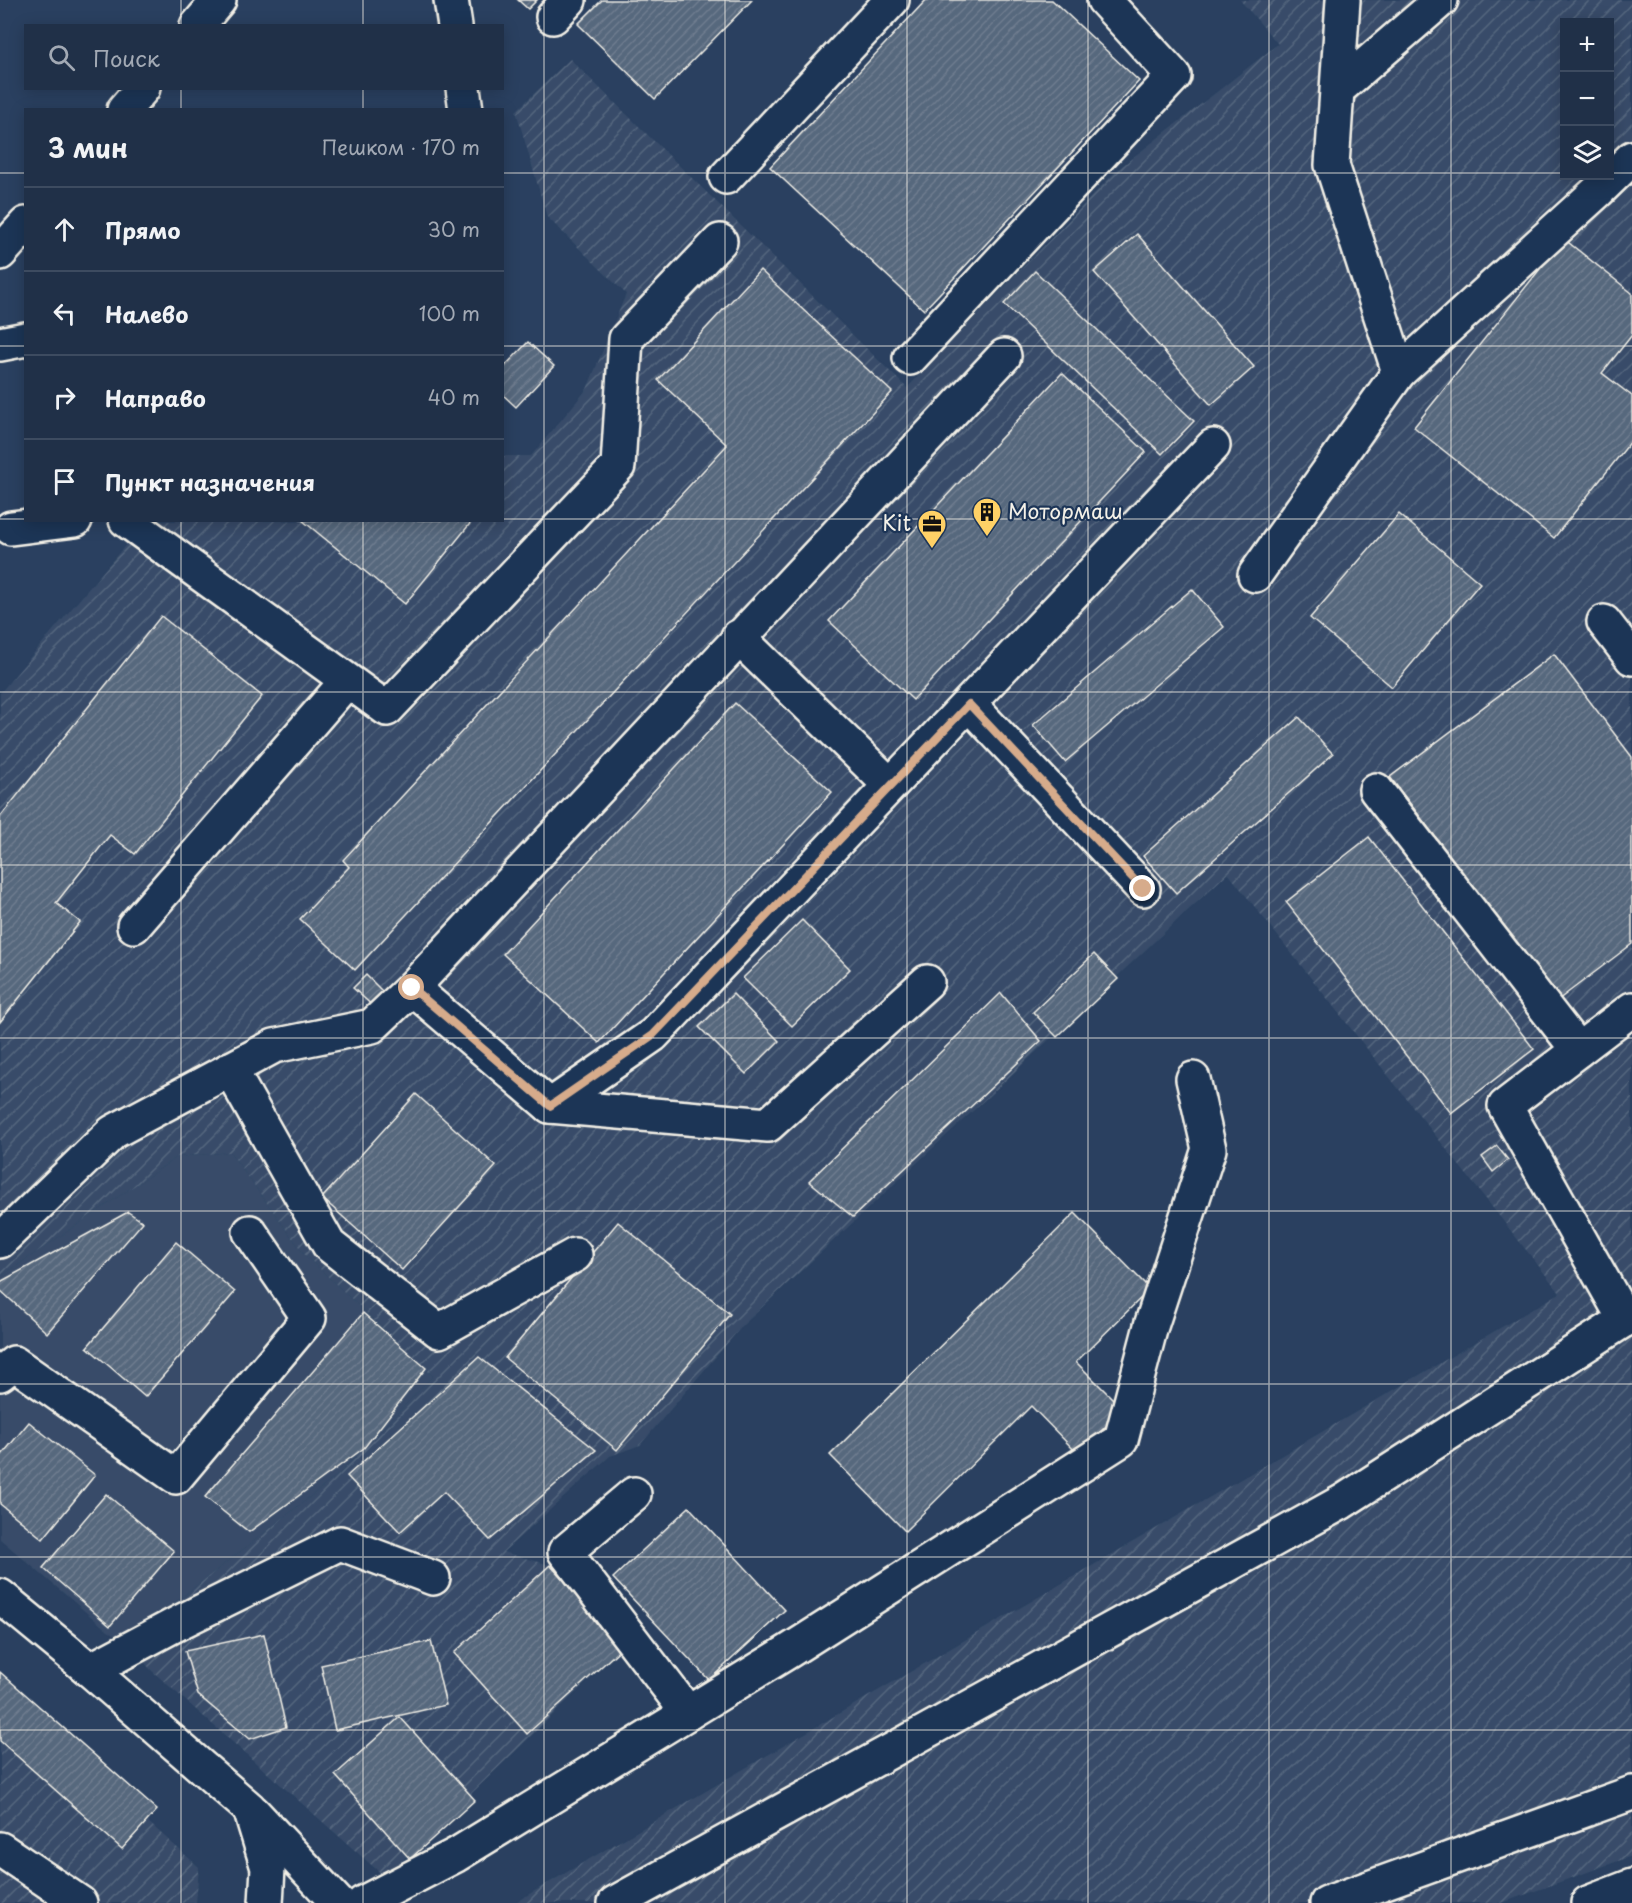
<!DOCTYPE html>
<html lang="ru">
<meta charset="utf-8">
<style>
body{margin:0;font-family:"Playpen Sans",sans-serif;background:#28384f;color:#f1f3f6}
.controls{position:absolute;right:18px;top:18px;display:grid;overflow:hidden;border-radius:0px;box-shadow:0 3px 15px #0003}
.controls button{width:54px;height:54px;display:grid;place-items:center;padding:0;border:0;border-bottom:2px solid #3d4b60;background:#203048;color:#f1f3f6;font:30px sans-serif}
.stop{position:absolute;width:18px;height:18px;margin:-14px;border:4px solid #d6ab8b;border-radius:50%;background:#fff}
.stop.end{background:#d6ab8b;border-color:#fff;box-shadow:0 2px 6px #0008}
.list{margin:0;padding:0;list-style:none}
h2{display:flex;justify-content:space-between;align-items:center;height:78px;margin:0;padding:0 24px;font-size:26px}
h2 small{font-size:20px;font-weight:400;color:#a2a9b4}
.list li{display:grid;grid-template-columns:39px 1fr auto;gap:18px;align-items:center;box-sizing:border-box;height:84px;padding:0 24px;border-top:2px solid #3d4b60}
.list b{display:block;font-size:22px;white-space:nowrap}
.list em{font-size:20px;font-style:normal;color:#a2a9b4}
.icon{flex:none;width:33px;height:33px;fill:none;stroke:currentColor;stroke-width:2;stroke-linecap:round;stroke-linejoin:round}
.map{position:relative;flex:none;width:1632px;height:1903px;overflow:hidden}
.search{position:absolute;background:#203048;box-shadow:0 3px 15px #0003;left:24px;top:24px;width:480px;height:66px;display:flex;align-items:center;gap:15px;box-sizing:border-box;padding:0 21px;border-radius:0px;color:#a2a9b4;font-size:22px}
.panel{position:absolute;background:#203048;box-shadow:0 3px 15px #0003;left:24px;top:108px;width:480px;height:414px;border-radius:0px}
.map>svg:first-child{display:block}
.built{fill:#374c69}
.industrial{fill:url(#industrial-furrows);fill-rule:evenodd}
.building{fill:url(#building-hatch);stroke:#f4f1e8;stroke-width:1.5}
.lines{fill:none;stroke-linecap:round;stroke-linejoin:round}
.minor-casing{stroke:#f4f1e8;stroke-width:38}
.major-casing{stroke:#f4f1e8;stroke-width:38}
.minor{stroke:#1d3557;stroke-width:33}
.major{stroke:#1d3557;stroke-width:33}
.route{stroke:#d6ab8b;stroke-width:8}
.grid{fill:none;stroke:#f4f1e8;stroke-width:1.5;stroke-opacity:0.55}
.labels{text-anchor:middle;stroke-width:4.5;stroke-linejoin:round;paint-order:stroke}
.poi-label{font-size:21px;fill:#f4f1e8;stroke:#1d3557;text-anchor:start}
</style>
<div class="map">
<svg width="1632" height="1903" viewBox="0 0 1632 1903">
<defs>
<pattern id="industrial-furrows" width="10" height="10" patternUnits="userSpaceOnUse" patternTransform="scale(1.5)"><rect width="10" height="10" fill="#374c69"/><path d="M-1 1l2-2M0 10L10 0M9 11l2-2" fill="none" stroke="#55667e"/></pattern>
<pattern id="building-hatch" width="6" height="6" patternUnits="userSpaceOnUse" patternTransform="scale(1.5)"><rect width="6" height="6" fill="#56677d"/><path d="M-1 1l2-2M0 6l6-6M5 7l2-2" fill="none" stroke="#6f7d8f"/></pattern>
</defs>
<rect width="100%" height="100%" fill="#2a4060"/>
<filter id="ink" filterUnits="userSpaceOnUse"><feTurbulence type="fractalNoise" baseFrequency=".0167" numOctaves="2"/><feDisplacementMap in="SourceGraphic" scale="12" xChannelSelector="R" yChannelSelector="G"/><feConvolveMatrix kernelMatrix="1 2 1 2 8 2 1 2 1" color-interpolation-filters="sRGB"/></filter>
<g filter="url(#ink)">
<polygon class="built" points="230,1152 304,1254 433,1376 338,1475 126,1641 108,1631 0,1539 0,1277 177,1157"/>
<g class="industrial">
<path d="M 1240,0 L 1632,0 L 1632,1856 L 1502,1903 L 514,1903 L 1560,1293 L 1228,873 L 743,1325 L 640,1445 L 610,1456 L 503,1552 L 550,1565 L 624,1646 L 385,1877 L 151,1670 L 126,1641 L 338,1475 L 433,1376 L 304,1254 L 230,1152 L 177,1157 L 0,1277 L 0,693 L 146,521 L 502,520 L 503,456 L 531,456 L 587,389 L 626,294 L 547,217 L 516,111 L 570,59 L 907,388 L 1117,170 L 1278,44 ZM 1564,22 L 1610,22 L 1610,176 L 1564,176 Z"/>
<polygon points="0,1672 157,1810 147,1821 199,1867 196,1903 0,1903"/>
</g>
<g class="building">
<polygon points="518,0 537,0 528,9"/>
<polygon points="602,0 752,0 655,99 578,24"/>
<polygon points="926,0 1052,0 1139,81 924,310 770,167"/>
<polygon points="1137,234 1254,367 1211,405 1094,272"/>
<polygon points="1564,239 1632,293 1632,335 1602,373 1632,396 1632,440 1554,538 1414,427"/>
<polygon points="760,270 892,392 355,970 300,919 349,867 343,860 727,445 658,380"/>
<polygon points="1035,271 1194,421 1162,454 1004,304"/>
<polygon points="528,342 554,366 516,407 502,394 502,369"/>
<polygon points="1062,373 1146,452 913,700 829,621"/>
<polygon points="1399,514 1480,583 1392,687 1310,618"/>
<polygon points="302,520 473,520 405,604"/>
<polygon points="1192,589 1224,627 1065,762 1033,725"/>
<polygon points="161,616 262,696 135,854 110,835 56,903 80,922 0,1022 0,817"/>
<polygon points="1554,654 1632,757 1632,944 1558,1000 1390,777"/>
<polygon points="735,703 832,792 599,1043 503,954"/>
<polygon points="1299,717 1333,754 1176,893 1143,856"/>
<polygon points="1369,837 1534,1049 1451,1113 1286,902"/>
<polygon points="802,920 850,969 792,1026 743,978"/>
<polygon points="1094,954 1118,979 1057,1037 1033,1012"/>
<polygon points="366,975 388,997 376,1009 353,988"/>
<polygon points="1001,993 1041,1041 853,1217 809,1181"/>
<polygon points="733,994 779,1041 746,1074 699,1027"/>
<polygon points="416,1094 496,1166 402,1270 322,1198"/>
<polygon points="1497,1146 1508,1160 1493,1172 1482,1157"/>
<polygon points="128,1212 143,1222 47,1333 0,1290 0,1282"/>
<polygon points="1075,1213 1150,1289 1076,1362 1123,1409 1078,1454 1031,1406 905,1531 830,1455"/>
<polygon points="618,1222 730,1314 617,1450 505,1358"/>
<polygon points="176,1242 235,1292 145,1397 87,1347"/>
<polygon points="363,1313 426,1368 364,1448 249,1532 205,1497"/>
<polygon points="479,1357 596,1450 490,1540 444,1492 400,1532 347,1476"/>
<polygon points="29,1422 95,1475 43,1539 0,1504 0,1457"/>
<polygon points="106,1494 174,1551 110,1626 43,1568"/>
<polygon points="689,1507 785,1610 709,1680 613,1578"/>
<polygon points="550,1565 624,1646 527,1734 454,1653"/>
<polygon points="264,1634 286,1727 250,1739 198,1695 185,1651"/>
<polygon points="431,1641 446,1705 335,1730 321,1665"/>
<polygon points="0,1672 157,1810 122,1849 0,1741"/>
<polygon points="400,1717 475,1800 410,1859 335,1775"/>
</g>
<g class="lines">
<g class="minor-casing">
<g id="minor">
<polyline points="451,0 455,26"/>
<polyline points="553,17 569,0"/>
<polyline points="463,88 466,110"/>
<polyline points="1338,89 1441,0"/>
<polyline points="726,177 892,0"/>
<polyline points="0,344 26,339"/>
<polyline points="910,358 1174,76 1104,0"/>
<polyline points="1399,372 1598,191 1632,158"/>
<polyline points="126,520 387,709 618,466 626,339 720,241"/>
<polyline points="11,528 75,520"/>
<polyline points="1255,575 1399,372 1332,165 1343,0"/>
<polyline points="1604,622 1632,658"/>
<polyline points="738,637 890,785"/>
<polyline points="969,704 1143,889"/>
<polyline points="1376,790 1578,1050"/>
<polyline points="134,926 347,681"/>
<polyline points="412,988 550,1106 653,1035 1213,446"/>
<polyline points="230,1069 329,1245 439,1331 575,1255"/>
<polyline points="550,1106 768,1125 927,982"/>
<polyline points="0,1241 113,1132 274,1046 372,1026 412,988 1004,356"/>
<polyline points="1625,1320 1505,1106 1632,1009"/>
<polyline points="0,1374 14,1363 176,1477 309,1318 250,1232"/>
<polyline points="634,1494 565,1552 688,1713"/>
<polyline points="0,1596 90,1670 250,1809 268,1868 266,1903"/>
<polyline points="90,1670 182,1621 340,1543 433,1578"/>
<polyline points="254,1813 338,1903"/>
<polyline points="0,1849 80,1903"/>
<polyline points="363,1903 456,1855 789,1651 1121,1440 1151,1326 1209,1149 1193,1079"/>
<polyline points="615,1903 1342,1502 1632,1315"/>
<polyline points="1327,1903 1632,1793"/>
<polyline points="1588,1903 1632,1886"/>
</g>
</g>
<g class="major-casing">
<g id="major">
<polyline points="197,26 219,0"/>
<polyline points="124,110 143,88"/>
<polyline points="0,253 26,224"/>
</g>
</g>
<use href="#minor" class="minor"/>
<use href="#major" class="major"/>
</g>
</g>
<g class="lines" filter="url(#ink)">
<polyline class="route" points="412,988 550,1106 653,1035 969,704 1143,889"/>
</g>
<path class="grid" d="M 181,0 L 181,26M 363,0 L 363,26M 544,0 L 544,1903M 725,0 L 725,1903M 907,0 L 907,1903M 1088,0 L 1088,1903M 1269,0 L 1269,1903M 1451,0 L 1451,1903M 181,88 L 181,110M 363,88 L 363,110M 0,173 L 26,173M 502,173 L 1564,173M 1610,173 L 1632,173M 0,346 L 26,346M 502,346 L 1632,346M 0,519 L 26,519M 502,519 L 1632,519M 181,520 L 181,1903M 363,520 L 363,1903M 0,692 L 1632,692M 0,865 L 1632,865M 0,1038 L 1632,1038M 0,1211 L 1632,1211M 0,1384 L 1632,1384M 0,1557 L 1632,1557M 0,1730 L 1632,1730"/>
<defs>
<g id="building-pin" transform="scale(1.5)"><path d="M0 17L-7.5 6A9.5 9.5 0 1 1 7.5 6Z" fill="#ffd166" stroke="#1d3557"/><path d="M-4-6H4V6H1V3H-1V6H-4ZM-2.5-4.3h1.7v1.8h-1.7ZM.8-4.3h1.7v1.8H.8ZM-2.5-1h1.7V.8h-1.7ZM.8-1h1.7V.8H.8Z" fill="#111"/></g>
<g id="office-pin" transform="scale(1.5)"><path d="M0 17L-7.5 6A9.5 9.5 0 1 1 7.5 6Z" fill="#ffd166" stroke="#1d3557"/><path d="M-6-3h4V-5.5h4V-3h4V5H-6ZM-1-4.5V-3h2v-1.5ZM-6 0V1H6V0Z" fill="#111"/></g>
</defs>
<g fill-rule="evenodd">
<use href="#building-pin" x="987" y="512"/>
<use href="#office-pin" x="932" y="524"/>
</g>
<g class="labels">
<g class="poi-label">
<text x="1008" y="519">Мотормаш</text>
<text x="911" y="531" text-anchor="end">Kit</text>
</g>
</g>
</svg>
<div class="controls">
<button>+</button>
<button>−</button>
<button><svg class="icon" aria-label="layers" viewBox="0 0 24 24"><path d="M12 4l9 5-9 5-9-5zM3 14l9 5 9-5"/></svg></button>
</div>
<div class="stop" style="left:412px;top:988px"></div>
<div class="stop end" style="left:1143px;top:889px"></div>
<div class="search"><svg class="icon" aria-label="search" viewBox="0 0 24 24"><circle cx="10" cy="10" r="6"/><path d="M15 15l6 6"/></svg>Поиск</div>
<section class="panel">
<h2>3 мин<small>Пешком · 170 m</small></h2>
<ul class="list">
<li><svg class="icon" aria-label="ahead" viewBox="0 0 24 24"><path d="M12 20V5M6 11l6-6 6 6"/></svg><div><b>Прямо</b></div><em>30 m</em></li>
<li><svg class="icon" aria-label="left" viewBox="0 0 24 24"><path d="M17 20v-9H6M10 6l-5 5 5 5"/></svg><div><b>Налево</b></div><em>100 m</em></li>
<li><svg class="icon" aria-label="right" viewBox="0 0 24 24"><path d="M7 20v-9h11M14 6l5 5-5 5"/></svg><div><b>Направо</b></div><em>40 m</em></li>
<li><svg class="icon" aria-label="arrive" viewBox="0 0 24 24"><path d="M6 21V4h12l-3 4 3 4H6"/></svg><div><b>Пункт назначения</b></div></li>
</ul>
</section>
</div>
